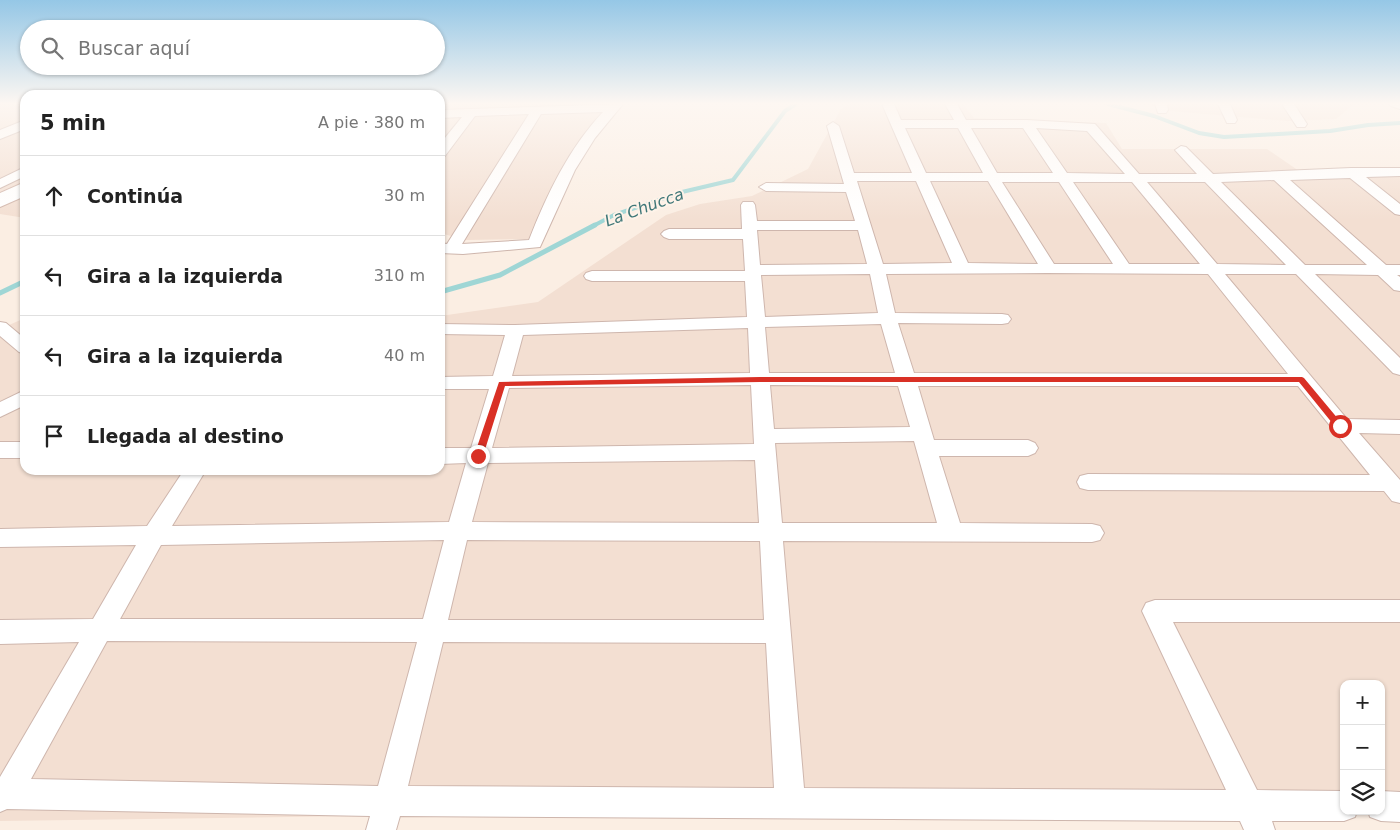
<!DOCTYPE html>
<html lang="es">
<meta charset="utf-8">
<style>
body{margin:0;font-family:"DejaVu Sans",sans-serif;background:#f6f6f6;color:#222}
.controls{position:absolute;right:15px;bottom:15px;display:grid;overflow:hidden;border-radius:10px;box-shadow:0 1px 4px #0004}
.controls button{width:45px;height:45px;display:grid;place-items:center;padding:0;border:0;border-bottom:1px solid #e0e0e0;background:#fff;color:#222;font:25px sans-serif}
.stop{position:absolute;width:15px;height:15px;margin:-11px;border:4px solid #d93025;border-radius:50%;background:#fff}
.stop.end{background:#d93025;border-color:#fff;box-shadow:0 1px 5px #0008}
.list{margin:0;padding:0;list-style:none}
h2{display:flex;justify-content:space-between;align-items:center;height:65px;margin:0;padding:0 20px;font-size:21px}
h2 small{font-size:16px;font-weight:400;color:#767676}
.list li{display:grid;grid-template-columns:32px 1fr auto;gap:15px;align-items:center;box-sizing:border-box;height:80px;padding:0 20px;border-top:1px solid #e0e0e0}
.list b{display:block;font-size:19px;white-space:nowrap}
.list em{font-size:16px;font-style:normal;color:#767676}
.icon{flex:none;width:28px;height:28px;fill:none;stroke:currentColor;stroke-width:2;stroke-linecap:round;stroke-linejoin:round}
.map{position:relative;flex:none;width:1400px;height:830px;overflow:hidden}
.search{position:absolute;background:#fff;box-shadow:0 1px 4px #0004;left:20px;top:20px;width:425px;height:55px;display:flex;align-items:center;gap:12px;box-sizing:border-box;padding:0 18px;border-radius:28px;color:#767676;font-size:19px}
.panel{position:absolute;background:#fff;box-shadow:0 1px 4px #0004;left:20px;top:90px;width:425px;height:385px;border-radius:15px}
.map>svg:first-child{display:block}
.residential{fill:#f3dfd2}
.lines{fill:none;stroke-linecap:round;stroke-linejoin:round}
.stream-far1{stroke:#9fd6d5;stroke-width:4}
.stream{stroke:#9fd6d5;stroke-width:5}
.street-casing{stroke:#ceb6ad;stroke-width:2}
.secondary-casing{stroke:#d1b5aa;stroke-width:2}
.street{fill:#fff;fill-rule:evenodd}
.secondary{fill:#fff;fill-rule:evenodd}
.route{fill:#d93025}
.labels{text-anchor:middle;stroke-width:4;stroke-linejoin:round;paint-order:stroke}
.far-water-label{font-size:16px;font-style:italic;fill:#3f7778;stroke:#fef3e9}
</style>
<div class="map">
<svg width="1400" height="830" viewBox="0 0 1400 830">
<rect width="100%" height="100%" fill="#fbeee3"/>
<g class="residential">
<polygon points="0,104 25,104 25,218 0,214"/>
<polygon points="440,104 614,104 577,143 531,239 466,240 440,233"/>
<polygon points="850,104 963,104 974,118 1106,123 1122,149 1267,149 1299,171 1400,170 1400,802 1381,802 1381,684 1344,684 1344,802 0,821 0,329 25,318 25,470 440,470 440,316 538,302 666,215 700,204 752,196 808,169 841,109"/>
<polygon points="1145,104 1354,104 1336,119 1288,121 1170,111"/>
</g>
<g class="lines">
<g class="stream-far1">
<polyline points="1108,104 1154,116 1199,133 1224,137 1330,131 1368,125 1400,123"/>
<polyline points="593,226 614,215 682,192 733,180 785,111 796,104"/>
</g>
<g class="stream">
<polyline points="440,292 500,275 595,225"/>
<polyline points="0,293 25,281"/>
</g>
<g class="street-casing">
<g id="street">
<path d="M 623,104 L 595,138 L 575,170 L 540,247 L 463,254 L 440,253 L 440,243 L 447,244 L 529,114 L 475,116 L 445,156 L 440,157 L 440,144 L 462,117 L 440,118 L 440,110 ZM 603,112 C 569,148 547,194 529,240 L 462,244 L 541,114 Z"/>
<path d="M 882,104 L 894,104 L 901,120 L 954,120 L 945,104 L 957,104 L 966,120 L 1027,120 L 1095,124 L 1139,174 L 1197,174 L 1175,150 L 1181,146 L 1186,147 L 1213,174 L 1351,168 L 1400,168 L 1400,176 L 1366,177 L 1400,204 L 1400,215 L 1395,214 L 1350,178 L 1290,180 L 1386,265 L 1400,265 L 1400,275 L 1397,275 L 1400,277 L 1400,291 L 1394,290 L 1378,275 L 1315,274 L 1400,358 L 1400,375 L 1393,373 L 1296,274 L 1225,274 L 1347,419 L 1400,420 L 1400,434 L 1359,433 L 1400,480 L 1400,503 L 1392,501 L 1384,491 L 1088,490 L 1080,488 L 1077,482 L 1080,476 L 1088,474 L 1370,475 L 1298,386 L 918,386 L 934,440 L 1028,440 L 1035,443 L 1038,448 L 1035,453 L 1028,456 L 939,456 L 960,523 L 1092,524 L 1100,526 L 1104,533 L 1100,540 L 1092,542 L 783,541 L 804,788 L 1226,790 L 1142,611 L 1146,603 L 1155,600 L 1400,600 L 1400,622 L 1173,622 L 1257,790 L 1344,791 L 1344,811 L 1357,811 L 1355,817 L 1344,821 L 1272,821 L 1275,830 L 1244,830 L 1240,821 L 400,816 L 396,830 L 366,830 L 370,816 L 7,809 L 0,812 L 0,777 L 79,642 L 0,644 L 0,620 L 93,619 L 136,545 L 0,547 L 0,529 L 147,526 L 184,470 L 206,470 L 172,526 L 449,522 L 466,463 L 440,464 L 440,448 L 471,448 L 489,389 L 440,389 L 440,377 L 493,376 L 505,335 L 440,334 L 440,324 L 515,325 L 747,317 L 745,281 L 592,281 L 586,279 L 584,276 L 586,273 L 592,271 L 745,271 L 743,239 L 669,239 L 664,237 L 661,234 L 664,231 L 669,229 L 742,229 L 741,205 L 743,202 L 753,202 L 755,205 L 757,221 L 855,221 L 846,192 L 766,191 L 759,187 L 766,183 L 844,184 L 827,126 L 833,122 L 839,126 L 854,173 L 912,173 ZM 905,128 L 958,128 L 983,173 L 926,173 ZM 971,128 L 1023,128 L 1053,173 L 997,173 ZM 1036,128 L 1087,131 L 1125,174 L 1067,173 ZM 1274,180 L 1367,265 L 1305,265 L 1221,182 ZM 857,181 L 916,181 L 952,263 L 883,264 ZM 930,181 L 988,181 L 1038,264 L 968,263 ZM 1002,182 L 1059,182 L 1113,264 L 1054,264 ZM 1073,182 L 1132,182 L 1200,264 L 1129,264 ZM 1147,182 L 1205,182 L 1286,265 L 1217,264 ZM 757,230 L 858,230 L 867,264 L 760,265 ZM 1047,273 L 1208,274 L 1288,374 L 914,373 L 898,323 L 1002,324 L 1008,323 L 1011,319 L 1008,315 L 1002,314 L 895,313 L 886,274 ZM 870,274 L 878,313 L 765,317 L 761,275 ZM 881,324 L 895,373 L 769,373 L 765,327 ZM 748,328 L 750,373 L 512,376 L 523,335 ZM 751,385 L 754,444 L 492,448 L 509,388 ZM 770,385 L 898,386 L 910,427 L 774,429 ZM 914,441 L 937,523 L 782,523 L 775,443 ZM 755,460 L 759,523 L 472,522 L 488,463 ZM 444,540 L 423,619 L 120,619 L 161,545 ZM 467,540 L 760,541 L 764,620 L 448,620 ZM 107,641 L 417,642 L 378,786 L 31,779 ZM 443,642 L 766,643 L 774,788 L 408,786 Z"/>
<polygon points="1155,104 1167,104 1168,110 1166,113 1158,113"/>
<polygon points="1218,104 1230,104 1237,120 1235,123 1227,123"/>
<polygon points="1282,104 1294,104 1307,124 1305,127 1297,127"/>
<polygon points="1389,104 1400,104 1400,109 1391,106"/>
<polygon points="25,120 25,129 0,139 0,130"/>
<polygon points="25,167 25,176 0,188 0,179"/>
<polygon points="0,322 6,323 25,339 25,354 19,352 0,336"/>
<polygon points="25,390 25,405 0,417 0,402"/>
<rect x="0" y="442" width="25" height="16"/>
<polygon points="1381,791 1400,792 1400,822 1381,821 1370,817 1368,811 1381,811"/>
</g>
</g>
<g class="secondary-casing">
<polygon id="secondary" points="25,182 25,196 0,207 0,193"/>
</g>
<use href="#street" class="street"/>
<use href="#secondary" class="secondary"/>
</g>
<linearGradient id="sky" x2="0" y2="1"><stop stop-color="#95c7e6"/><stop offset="0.47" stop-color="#fdf7f2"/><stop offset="1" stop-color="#fdf7f2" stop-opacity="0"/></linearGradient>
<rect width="1400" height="220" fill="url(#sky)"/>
<polygon class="route" points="760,377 1302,377 1304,378 1344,426 1343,429 1337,429 1299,382 760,382 505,386 483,456 478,459 474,456 499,382"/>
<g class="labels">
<g class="far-water-label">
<text transform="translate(644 207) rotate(-20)" y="6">La Chucca</text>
</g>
</g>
</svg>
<div class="controls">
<button>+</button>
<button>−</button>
<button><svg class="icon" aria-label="layers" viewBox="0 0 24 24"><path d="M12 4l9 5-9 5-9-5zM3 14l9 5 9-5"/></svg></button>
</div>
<div class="stop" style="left:1340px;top:426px"></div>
<div class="stop end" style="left:478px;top:456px"></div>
<div class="search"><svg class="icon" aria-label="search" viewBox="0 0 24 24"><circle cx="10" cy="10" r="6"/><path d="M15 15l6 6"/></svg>Buscar aquí</div>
<section class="panel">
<h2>5 min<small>A pie · 380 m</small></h2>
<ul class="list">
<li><svg class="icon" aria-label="ahead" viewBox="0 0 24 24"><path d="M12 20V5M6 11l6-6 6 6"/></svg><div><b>Continúa</b></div><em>30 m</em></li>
<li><svg class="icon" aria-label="left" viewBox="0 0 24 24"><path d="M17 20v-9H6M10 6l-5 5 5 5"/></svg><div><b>Gira a la izquierda</b></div><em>310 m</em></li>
<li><svg class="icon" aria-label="left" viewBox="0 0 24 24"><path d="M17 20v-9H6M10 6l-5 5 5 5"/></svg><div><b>Gira a la izquierda</b></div><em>40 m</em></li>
<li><svg class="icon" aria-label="arrive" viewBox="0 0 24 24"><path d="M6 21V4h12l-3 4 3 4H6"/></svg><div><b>Llegada al destino</b></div></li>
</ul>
</section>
</div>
